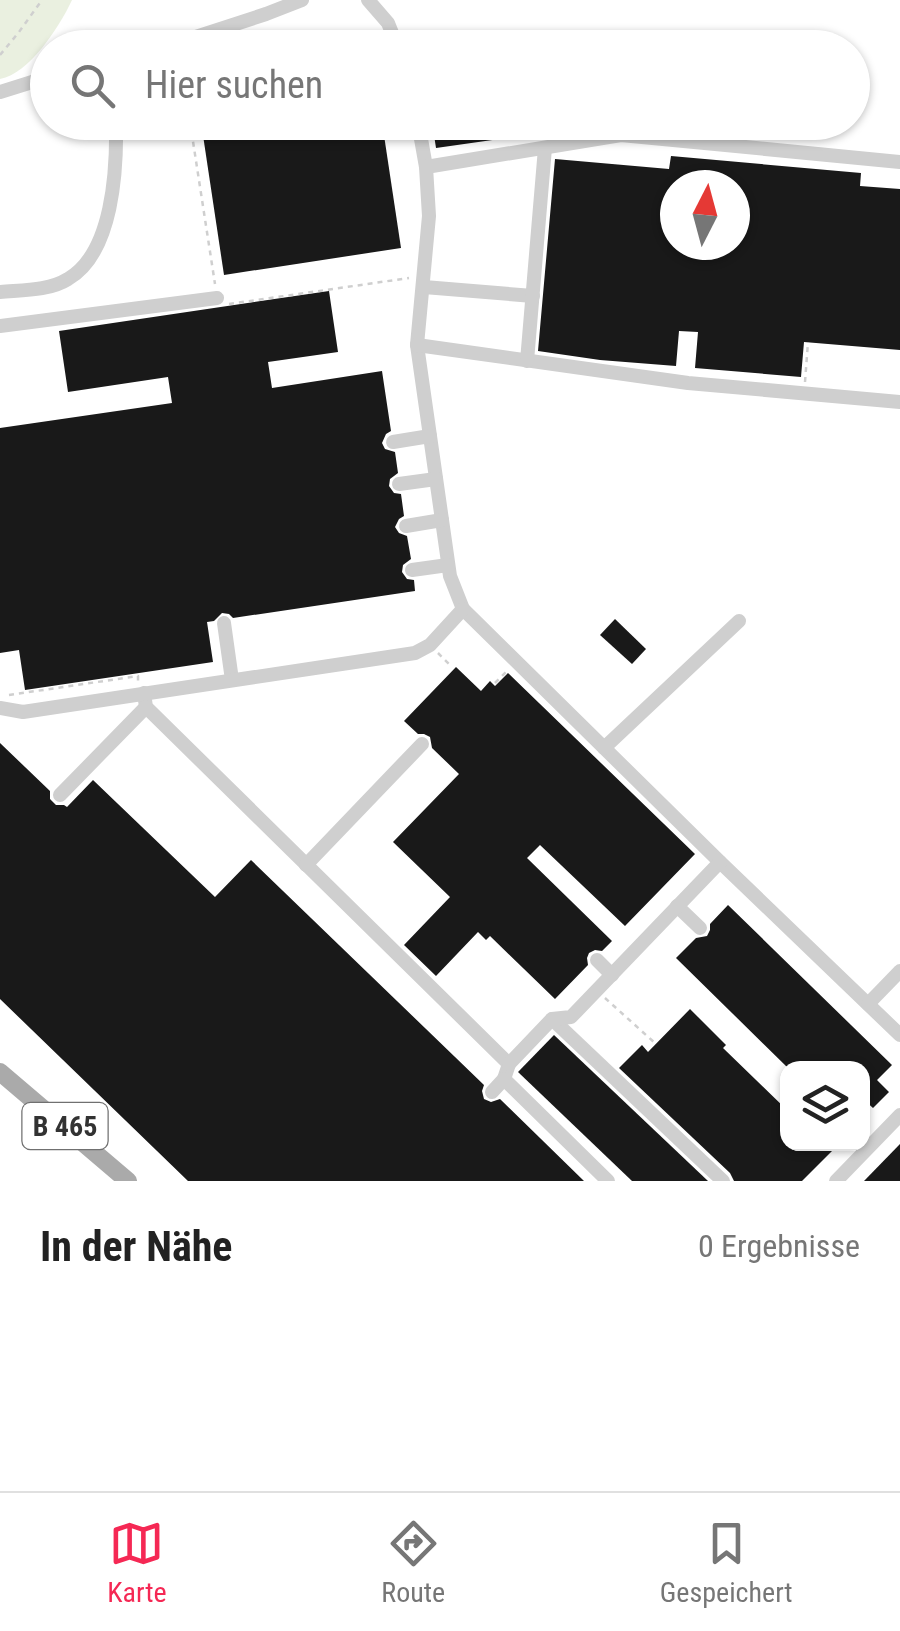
<!DOCTYPE html>
<html lang="de">
<meta charset="utf-8">
<style>
body{margin:0;font-family:"Roboto Condensed",sans-serif;background:#f6f6f6;color:#222}
.controls{position:absolute;right:30px;bottom:30px;display:grid;overflow:hidden;border-radius:20px;box-shadow:0 2px 8px #0004}
.controls button{width:90px;height:90px;display:grid;place-items:center;padding:0;border:0;border-bottom:2px solid #e0e0e0;background:#fff;color:#222;font:50px sans-serif}
.compass{position:absolute;left:660px;top:170px;width:90px;height:90px;border-radius:50%;background:#fff;box-shadow:0 2px 8px #0004;rotate:6deg}
.list{margin:0;padding:0;list-style:none}
h2{display:flex;justify-content:space-between;align-items:center;height:130px;margin:0;padding:0 40px;font-size:42px}
h2 small{font-size:32px;font-weight:400;color:#767676}
.icon{flex:none;width:55px;height:55px;fill:none;stroke:currentColor;stroke-width:2;stroke-linecap:round;stroke-linejoin:round}
.map{position:relative;flex:none;width:900px;height:1181px;overflow:hidden}
.search{position:absolute;background:#fff;box-shadow:0 2px 8px #0004;left:30px;right:30px;top:30px;height:110px;display:flex;align-items:center;gap:25px;box-sizing:border-box;padding:0 35px;border-radius:55px;color:#767676;font-size:38px}
.sheet{height:310px;background:#fff}
nav{display:flex;justify-content:space-around;align-items:center;box-sizing:border-box;height:140px;border-top:2px solid #e0e0e0;background:#fff;font-size:28px;color:#767676}
nav a{display:grid;justify-items:center;gap:5px}
nav .on{color:#f52854}
.map>svg:first-child{display:block}
.green{fill:#eaf0e0}
.building{fill:#191919;fill-rule:evenodd}
.lines{fill:none;stroke-linecap:round;stroke-linejoin:round}
.path{stroke:#cfcfcf;stroke-width:2.5;stroke-dasharray:5 5;stroke-linecap:butt}
.minor{stroke:#cfcfcf;stroke-width:14}
.major{stroke:#aaa;stroke-width:18}
.labels{text-anchor:middle;stroke-width:10;stroke-linejoin:round;paint-order:stroke}
.shield{fill:#fff;stroke:#707070;stroke-width:2.5}
.shield-label{font-size:28px;font-weight:bold;fill:#323232}
</style>
<div class="map">
<svg width="900" height="1181" viewBox="0 0 900 1181">
<rect width="100%" height="100%" fill="#fff"/>
<path class="green" d="M 0,0 L 72,0 C 60,26 29,74 0,79 Z"/>
<g class="building">
<polygon points="201,122 382,122 401,248 224,275"/>
<polygon points="432,122 575,122 576,128 436,148"/>
<path d="M 671,156 L 861,173 L 860,186 L 900,189 L 900,350 L 804,342 L 801,377 L 695,368 L 698,332 L 679,331 L 676,366 L 600,360 L 538,351 L 555,159 L 669,169 ZM 675,185 L 735,185 L 735,245 L 675,245 Z"/>
<polygon points="329,291 338,352 268,362 272,388 382,371 391,431 386,434 382,443 385,449 395,452 398,473 390,479 389,486 394,493 401,494 404,516 399,519 395,527 399,533 407,536 411,559 403,565 402,572 407,579 414,580 415,591 233,618 229,614 222,613 214,621 207,622 213,662 25,690 19,650 0,653 0,428 172,403 168,377 68,392 59,331"/>
<polygon points="615,619 646,649 632,664 600,635"/>
<polygon points="456,667 481,691 490,681 495,686 508,673 695,854 625,926 540,845 527,858 612,941 602,951 595,950 589,953 587,958 588,965 555,999 490,936 486,940 478,932 436,976 404,945 450,897 393,842 459,774 432,748 430,737 424,734 418,734 404,721"/>
<polygon points="0,743 50,791 50,799 56,805 64,805 67,807 93,780 215,897 251,860 484,1085 482,1091 484,1099 491,1102 500,1099 584,1181 188,1181 0,999"/>
<polygon points="728,905 892,1065 877,1080 889,1092 873,1108 862,1098 862,1068 788,1068 676,958 696,938 707,936 710,930 710,924"/>
<polygon points="690,1009 726,1045 723,1048 788,1111 788,1144 839,1144 802,1181 734,1181 730,1173 619,1068 642,1045 648,1052"/>
<polygon points="554,1035 708,1181 632,1181 518,1072"/>
<polygon points="900,1144 900,1181 864,1181"/>
</g>
<g class="lines">
<g class="path">
<polyline points="0,55 19,32 42,0"/>
<polyline points="190,122 215,284"/>
<polyline points="229,304 409,278"/>
<polyline points="805,382 808,342"/>
<polyline points="438,653 451,666"/>
<polyline points="495,683 508,670"/>
<polyline points="9,695 138,676 138,682"/>
<polyline points="605,998 656,1044"/>
</g>
<g class="minor">
<polyline points="368,0 388,23 398,48"/>
<polyline points="162,48 266,14 302,0"/>
<polyline points="0,92 48,77"/>
<polyline points="418,122 426,167"/>
<polyline points="900,162 621,135 426,167 429,216 417,345 450,576 463,609 720,862 900,1035"/>
<polyline points="424,287 533,296"/>
<path d="M 0,292 C 22,290 49,291 68,279 C 113,253 117,170 116,122"/>
<polyline points="0,326 217,298"/>
<polyline points="417,345 688,383 900,402"/>
<polyline points="527,361 545,148"/>
<polyline points="393,442 430,436"/>
<polyline points="399,484 436,479"/>
<polyline points="406,526 442,520"/>
<polyline points="412,570 448,565"/>
<polyline points="224,623 232,680"/>
<polyline points="144,693 146,707 509,1064 504,1079 608,1181"/>
<polyline points="0,708 23,712 415,653 430,645 463,609"/>
<polyline points="604,748 739,621"/>
<polyline points="60,795 146,707"/>
<polyline points="306,865 422,744"/>
<polyline points="677,906 700,928"/>
<polyline points="597,960 612,975"/>
<polyline points="868,1004 900,971"/>
<polyline points="552,1019 723,1181"/>
<polyline points="509,1064 552,1019 571,1017 720,862"/>
<polyline points="492,1092 504,1079"/>
<polyline points="836,1181 900,1115"/>
</g>
<polyline class="major" points="0,1072 128,1181"/>
</g>
<g class="labels">
<rect class="shield" x="22.5" y="1103" width="85" height="46" rx="8"/>
<g class="shield-label">
<text x="65" y="1136">B 465</text>
</g>
</g>
</svg>
<div class="controls">
<button><svg class="icon" aria-label="layers" viewBox="0 0 24 24"><path d="M12 4l9 5-9 5-9-5zM3 14l9 5 9-5"/></svg></button>
</div>
<svg class="compass" viewBox="-18 -18 36 36"><path d="M0-13l5 13h-10z" fill="#e53935"/><path d="M0 13l5-13h-10z" fill="#767676"/></svg>
<div class="search"><svg class="icon" aria-label="search" viewBox="0 0 24 24"><circle cx="10" cy="10" r="6"/><path d="M15 15l6 6"/></svg>Hier suchen</div>
</div>
<section class="sheet">
<h2>In der Nähe<small>0 Ergebnisse</small></h2>
<ul class="list">
</ul>
</section>
<nav>
<a class="on"><svg class="icon" aria-label="map" viewBox="0 0 24 24"><path d="M3 6l6-2 6 2 6-2v14l-6 2-6-2-6 2zM9 4v14M15 6v14"/></svg>Karte</a>
<a><svg class="icon" aria-label="directions" viewBox="0 0 24 24"><path d="M12 3l9 9-9 9-9-9zM9 14v-3h6M13 9l2 2-2 2"/></svg>Route</a>
<a><svg class="icon" aria-label="saved" viewBox="0 0 24 24"><path d="M7 4h10v16l-5-4-5 4z"/></svg>Gespeichert</a>
</nav>
